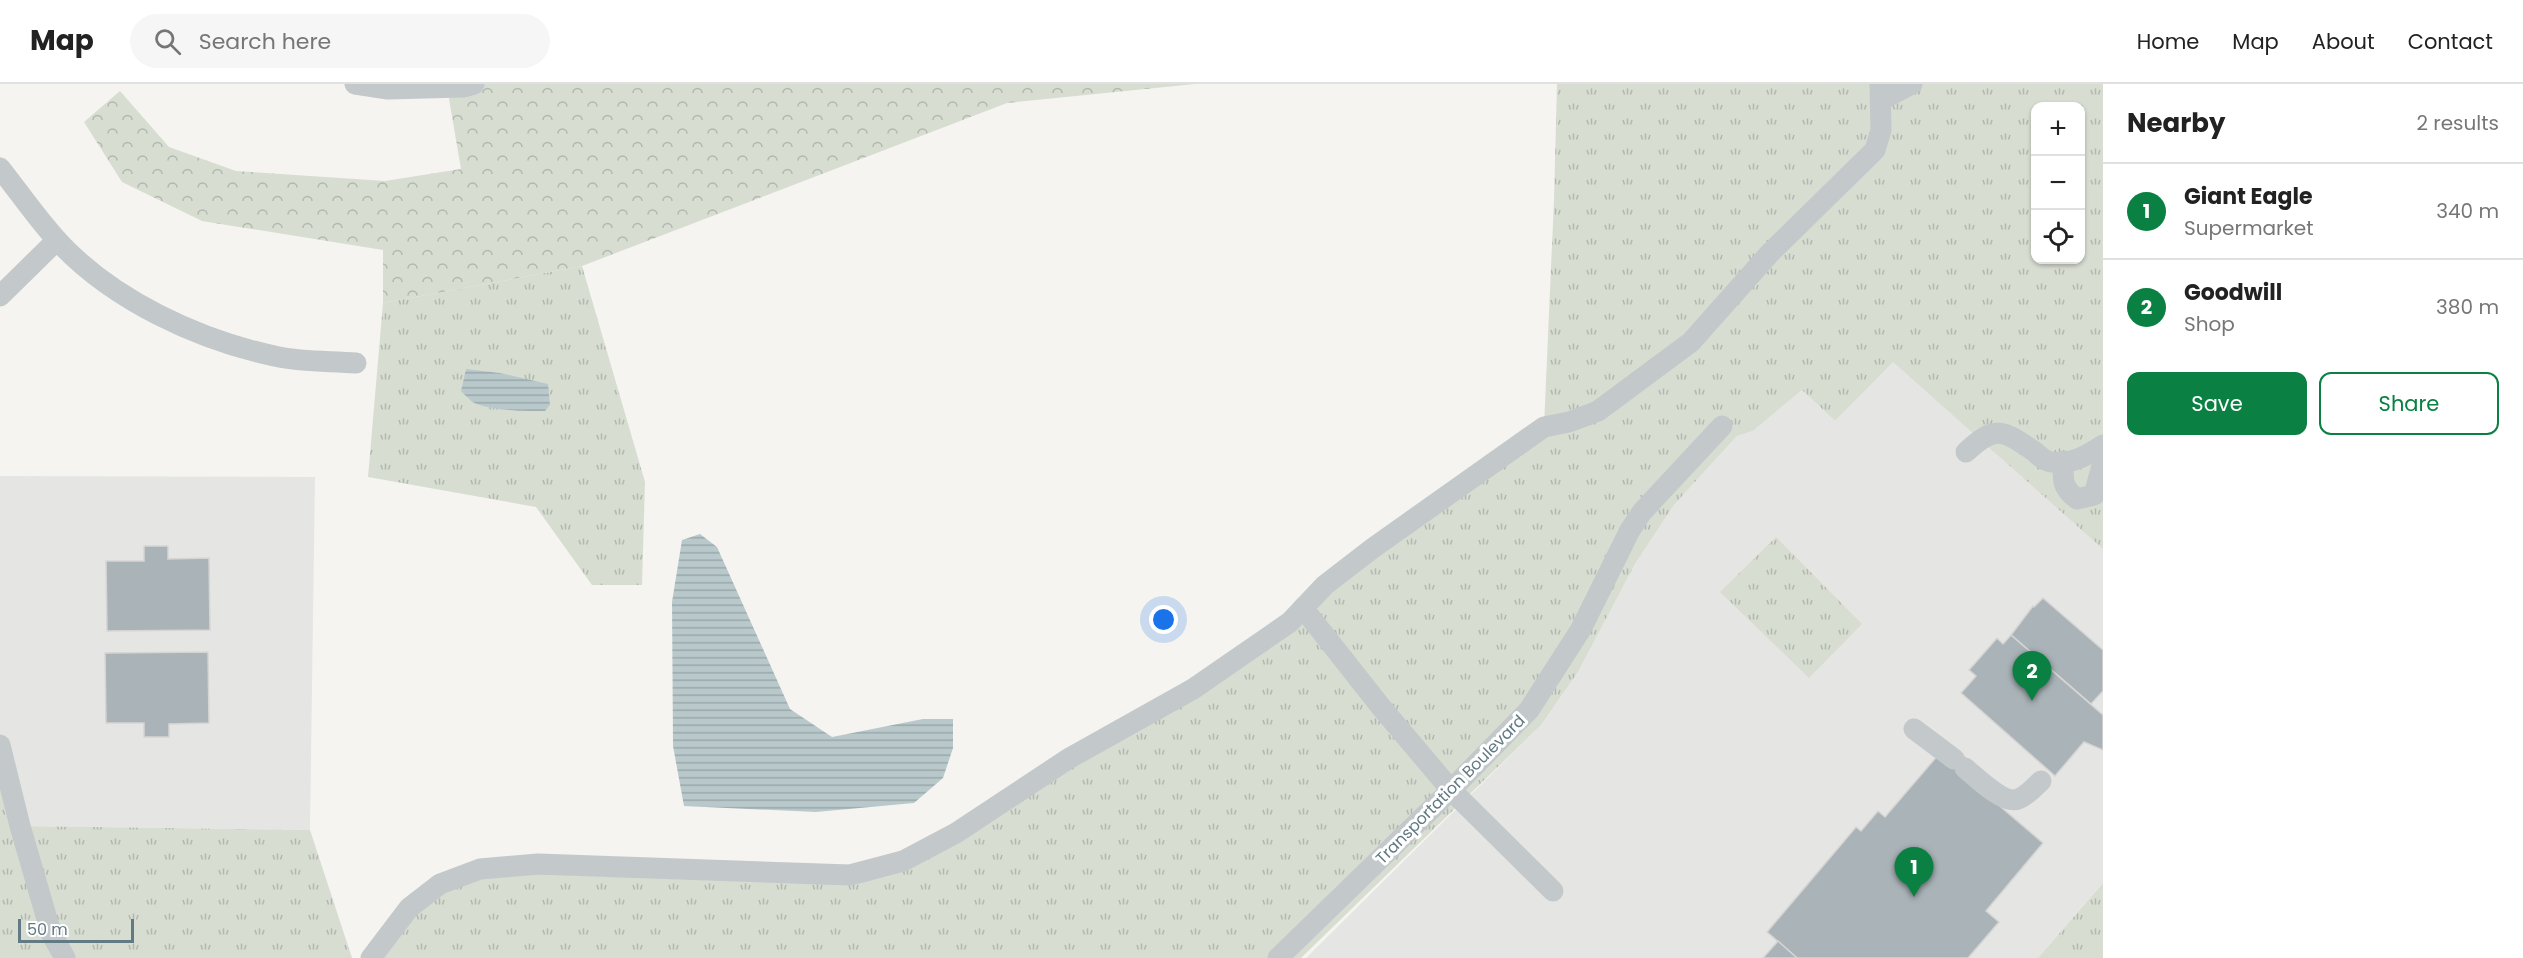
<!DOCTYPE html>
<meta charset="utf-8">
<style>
body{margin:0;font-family:Poppins,sans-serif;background:#f6f6f6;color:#222}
.controls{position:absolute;right:18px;top:18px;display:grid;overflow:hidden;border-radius:12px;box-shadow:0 2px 4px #0004}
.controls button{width:54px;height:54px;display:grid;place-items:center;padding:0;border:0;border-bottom:2px solid #e0e0e0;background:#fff;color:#222;font:30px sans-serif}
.scale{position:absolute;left:18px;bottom:15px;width:116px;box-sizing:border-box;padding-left:6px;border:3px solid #617a84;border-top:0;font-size:16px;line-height:21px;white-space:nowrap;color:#617a84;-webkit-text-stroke:4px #fff;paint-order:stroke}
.you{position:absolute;left:1164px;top:536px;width:21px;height:21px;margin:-15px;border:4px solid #fff;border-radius:50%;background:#1a73e8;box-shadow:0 0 0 9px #1a73e833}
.badge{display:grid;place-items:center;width:39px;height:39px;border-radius:50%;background:#0b8043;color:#fff;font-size:20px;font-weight:700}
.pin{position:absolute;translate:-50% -50px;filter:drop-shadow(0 2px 3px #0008)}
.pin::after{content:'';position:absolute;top:32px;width:21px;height:18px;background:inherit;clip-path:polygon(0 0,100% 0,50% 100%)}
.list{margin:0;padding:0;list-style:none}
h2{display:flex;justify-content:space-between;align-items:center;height:78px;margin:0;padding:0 24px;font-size:26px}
h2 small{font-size:20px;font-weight:400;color:#767676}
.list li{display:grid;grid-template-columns:39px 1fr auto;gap:18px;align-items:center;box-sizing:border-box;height:96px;padding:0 24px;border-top:2px solid #e0e0e0}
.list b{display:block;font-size:22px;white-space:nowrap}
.list p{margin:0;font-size:20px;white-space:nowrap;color:#767676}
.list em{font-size:20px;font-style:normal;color:#767676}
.actions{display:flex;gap:12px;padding:18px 24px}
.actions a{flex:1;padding:14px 0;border:2px solid #0b8043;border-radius:12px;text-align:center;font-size:21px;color:#0b8043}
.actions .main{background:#0b8043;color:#fff}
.icon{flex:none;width:33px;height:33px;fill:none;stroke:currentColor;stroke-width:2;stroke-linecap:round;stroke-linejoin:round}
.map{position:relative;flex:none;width:2103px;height:874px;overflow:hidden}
header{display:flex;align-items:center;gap:36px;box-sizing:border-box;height:84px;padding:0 30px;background:#fff;border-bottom:2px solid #e0e0e0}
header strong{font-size:28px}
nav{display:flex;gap:33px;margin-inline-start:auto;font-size:21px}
.search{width:420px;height:54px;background:#f6f6f6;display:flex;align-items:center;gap:15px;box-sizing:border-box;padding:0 21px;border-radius:33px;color:#767676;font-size:22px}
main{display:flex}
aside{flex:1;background:#fff}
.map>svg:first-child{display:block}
.built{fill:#e5e6e4}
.grass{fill:url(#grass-tufts);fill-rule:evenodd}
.forest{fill:url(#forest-crowns)}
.water{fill:url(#water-rules)}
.building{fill:#aab4b8;stroke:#d6d5d3;stroke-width:1.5}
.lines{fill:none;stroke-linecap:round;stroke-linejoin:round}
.minor{stroke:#c3c8ca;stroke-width:21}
.labels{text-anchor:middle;stroke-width:6;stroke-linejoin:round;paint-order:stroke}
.street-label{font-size:16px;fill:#617a84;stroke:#fff}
</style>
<header>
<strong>Map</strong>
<div class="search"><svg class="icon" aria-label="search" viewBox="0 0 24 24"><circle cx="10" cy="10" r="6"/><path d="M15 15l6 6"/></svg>Search here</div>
<nav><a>Home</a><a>Map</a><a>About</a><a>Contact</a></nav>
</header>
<main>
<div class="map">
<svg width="2103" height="874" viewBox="0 0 2103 874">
<defs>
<pattern id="grass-tufts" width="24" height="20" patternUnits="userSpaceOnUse" patternTransform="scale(1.5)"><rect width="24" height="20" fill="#d7ddd1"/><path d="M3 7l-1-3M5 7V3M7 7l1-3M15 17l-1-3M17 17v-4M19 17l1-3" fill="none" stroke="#b2b8af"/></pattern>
<pattern id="forest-crowns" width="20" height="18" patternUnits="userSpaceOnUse" patternTransform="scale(1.5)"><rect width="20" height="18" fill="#d7ddd1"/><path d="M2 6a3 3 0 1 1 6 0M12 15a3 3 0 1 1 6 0" fill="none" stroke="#b2b8af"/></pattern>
<pattern id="water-rules" width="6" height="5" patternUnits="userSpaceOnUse" patternTransform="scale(1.5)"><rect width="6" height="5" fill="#b9c9cb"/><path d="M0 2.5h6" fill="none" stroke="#9aa8aa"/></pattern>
</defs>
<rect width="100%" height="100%" fill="#f5f4f0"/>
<g class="built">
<polygon points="1893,277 2103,450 2103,799 2038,874 1306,874 1541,641 1578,588 1635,480 1674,421 1737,352 1753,347 1802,306 1835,337"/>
<polygon points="0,392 315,393 310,746 20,742 0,661"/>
</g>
<g class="grass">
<path d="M 1557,0 L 2103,0 L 2103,465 L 1893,278 L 1835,337 L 1802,306 L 1753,347 L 1737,352 L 1674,421 L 1635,480 L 1578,588 L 1541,641 L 1301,874 L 371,874 L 409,824 L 480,785 L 808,790 L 903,777 L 1193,605 L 1544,342 L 1554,116 ZM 2036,22 L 2080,22 L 2080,176 L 2036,176 Z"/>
<path d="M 582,182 L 645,398 L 642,501 L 592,501 L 536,423 L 368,393 L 383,219 ZM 465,286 L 500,289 L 544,327 L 492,323 Z"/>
<polygon points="1776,453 1862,540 1809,594 1720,508"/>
<polygon points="0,661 20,742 310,746 352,874 0,874"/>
<polygon points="2103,799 2103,874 2038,874"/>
</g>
<polygon class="forest" points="474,0 1195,0 1007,19 582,182 383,219 383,166 202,137 122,98 84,38 120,7 169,63 236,87 385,97 461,85 447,3"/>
<g class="water">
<path d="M 466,285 L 500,289 L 548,300 L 550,321 L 545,327 C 526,327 486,327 471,317 C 468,314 464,310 461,307 Z"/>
<polygon points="700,450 717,463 790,625 832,653 923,635 953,635 953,664 943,694 914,719 816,728 684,722 673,662 672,518 682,456"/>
</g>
<g class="building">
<polygon points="144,462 168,462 168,475 209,474 210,546 107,547 106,477 144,477"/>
<polygon points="2043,514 2103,566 2103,607 2091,620 2011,551 2033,522 2034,523"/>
<polygon points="2011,551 2103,631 2103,666 2084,658 2055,692 1961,609 1976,592 1969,586 1997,554 2003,560"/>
<polygon points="208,568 209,639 169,640 169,653 144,653 144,639 106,639 105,569"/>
<polygon points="1960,668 1970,678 1961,689 2043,759 1986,827 1999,838 1968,874 1797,874 1767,848 1856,743 1861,747 1878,727 1885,733 1939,670"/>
<polygon points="1778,857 1797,874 1763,874"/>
</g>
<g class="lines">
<g class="minor">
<polyline points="355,0 388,5 463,3 474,0"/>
<polyline points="1881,16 1912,0"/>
<path d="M 0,84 C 19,108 36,133 56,155 C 111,216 200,257 279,273 C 303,278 331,277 356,279"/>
<polyline points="0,212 57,156"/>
<path d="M 1966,368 C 1996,340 2003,346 2035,368 C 2039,372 2045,377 2051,378 C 2071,381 2086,372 2103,361"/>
<path d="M 2064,377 C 2062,395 2062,404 2077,415 L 2094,411 L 2103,378"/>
<polyline points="1303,524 1381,623 1451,706 1553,807"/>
<polyline points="1914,645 1954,675"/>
<polyline points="0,661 20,742 51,849 65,874"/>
<path d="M 1965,684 C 1976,693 2004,721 2018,715 C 2027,712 2034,703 2041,697"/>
<polyline points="371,874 409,824 440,800 480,785 538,780 850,791 903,777 956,749 1068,675 1193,605 1290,538 1325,501 1373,464 1544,343 1569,338 1598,327 1691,258 1770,169 1875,66 1881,46 1880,0"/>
<polyline points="1278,874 1451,706 1529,626 1581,545 1630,446 1642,428 1722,342"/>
</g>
</g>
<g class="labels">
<g class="street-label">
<text transform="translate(1450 705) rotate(-45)" y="6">Transportation Boulevard</text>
</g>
</g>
</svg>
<div class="controls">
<button>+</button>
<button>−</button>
<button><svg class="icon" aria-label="locate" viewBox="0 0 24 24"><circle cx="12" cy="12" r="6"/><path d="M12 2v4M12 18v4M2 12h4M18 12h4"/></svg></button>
</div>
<div class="scale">50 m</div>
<div class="you"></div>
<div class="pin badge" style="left:1914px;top:813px">1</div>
<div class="pin badge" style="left:2032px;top:617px">2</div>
</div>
<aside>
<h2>Nearby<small>2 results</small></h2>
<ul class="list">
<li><span class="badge">1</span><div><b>Giant Eagle</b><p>Supermarket</p></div><em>340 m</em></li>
<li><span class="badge">2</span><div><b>Goodwill</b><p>Shop</p></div><em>380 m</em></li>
</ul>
<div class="actions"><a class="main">Save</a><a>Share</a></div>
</aside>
</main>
